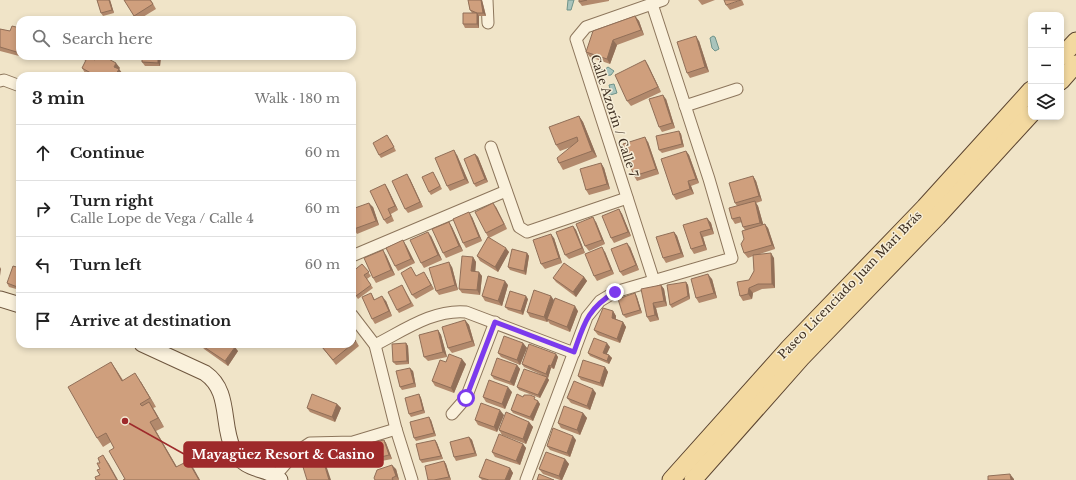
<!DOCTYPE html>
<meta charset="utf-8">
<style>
body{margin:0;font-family:"Libre Baskerville",serif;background:#f6f6f6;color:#222}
.controls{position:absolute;right:12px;top:12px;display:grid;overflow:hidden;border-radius:8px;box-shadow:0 2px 6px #0003}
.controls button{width:36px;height:36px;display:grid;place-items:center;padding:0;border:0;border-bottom:1px solid #e0e0e0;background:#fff;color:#222;font:20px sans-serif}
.stop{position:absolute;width:12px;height:12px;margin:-9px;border:3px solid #7c3aed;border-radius:50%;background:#fff}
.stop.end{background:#7c3aed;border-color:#fff;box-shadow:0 1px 4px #0008}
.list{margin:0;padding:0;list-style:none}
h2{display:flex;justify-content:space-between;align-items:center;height:52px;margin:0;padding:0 16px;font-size:17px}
h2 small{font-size:13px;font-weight:400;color:#767676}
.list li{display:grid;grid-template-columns:26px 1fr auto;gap:12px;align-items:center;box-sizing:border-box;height:56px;padding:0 16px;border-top:1px solid #e0e0e0}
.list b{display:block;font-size:15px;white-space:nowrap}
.list p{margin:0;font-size:13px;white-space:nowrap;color:#767676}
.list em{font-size:13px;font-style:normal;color:#767676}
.icon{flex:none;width:22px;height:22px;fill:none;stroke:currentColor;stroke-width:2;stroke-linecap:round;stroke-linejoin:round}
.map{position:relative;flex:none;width:1076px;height:480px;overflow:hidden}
.search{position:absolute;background:#fff;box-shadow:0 2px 6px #0003;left:16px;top:16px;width:340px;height:44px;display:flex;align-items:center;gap:10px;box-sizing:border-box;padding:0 14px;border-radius:12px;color:#767676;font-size:15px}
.panel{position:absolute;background:#fff;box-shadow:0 2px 6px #0003;left:16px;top:72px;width:340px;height:276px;border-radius:12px}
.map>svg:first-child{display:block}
.water{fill:#a9c4bc;stroke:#6f938a}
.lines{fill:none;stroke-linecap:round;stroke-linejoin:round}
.street-casing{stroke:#8d765c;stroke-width:13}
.secondary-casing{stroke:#6f573f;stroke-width:17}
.primary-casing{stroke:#5b4430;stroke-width:19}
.street{stroke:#faf1dc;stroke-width:11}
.secondary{stroke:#faf1dc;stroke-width:15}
.primary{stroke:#f3d9a0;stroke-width:17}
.wall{fill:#b2896c}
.shaded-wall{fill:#916f58}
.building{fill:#cf9f7d;stroke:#916f58}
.route{stroke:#7c3aed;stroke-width:5}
.labels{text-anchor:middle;stroke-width:3;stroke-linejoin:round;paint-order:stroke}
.street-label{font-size:12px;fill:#3d2e20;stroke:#f7eed8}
.leader{fill:none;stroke:#9e2a2b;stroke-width:1.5}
.callout-dot{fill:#9e2a2b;stroke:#f7eed8;stroke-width:1.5}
.callout{fill:#9e2a2b;stroke:#9e2a2b;stroke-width:1.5}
.callout-label{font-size:13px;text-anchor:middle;font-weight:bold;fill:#fff}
</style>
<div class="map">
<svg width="1076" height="480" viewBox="0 0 1076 480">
<rect width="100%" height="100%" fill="#f0e4c8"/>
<g class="water">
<polygon points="568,0 574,0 571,10 567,10"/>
<polygon points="713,36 715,37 719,49 715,51 712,48 710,38"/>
<polygon points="608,67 614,71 611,75 602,76 597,74 597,71 599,69 604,70"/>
<polygon points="614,84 617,93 607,96 605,90 610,89 609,85"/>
</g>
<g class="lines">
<g class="street-casing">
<g id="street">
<polyline points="487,0 488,23"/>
<polyline points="0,81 4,80 20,86"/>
<polyline points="685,106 737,89"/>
<polyline points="491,147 519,227 527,232 627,198"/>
<polyline points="352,256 506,191"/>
<polyline points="654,281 576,39 586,27 663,0"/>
<polyline points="352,315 375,345 396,429 412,480"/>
<path d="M 375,345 C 403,331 433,309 466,312 L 574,353"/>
<polyline points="452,414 466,398 495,322"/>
<polyline points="276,475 295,453 310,443 353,442 396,429"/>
<polyline points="526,480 587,317 600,301 615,292 732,258 709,179 652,4"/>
</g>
</g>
<g class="secondary-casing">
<g id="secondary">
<polyline points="0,299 20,305"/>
<path d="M 142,344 L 205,373 C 231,391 221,423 233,449 C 245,474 268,466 280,480"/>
</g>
</g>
<g class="primary-casing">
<g id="primary">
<polyline points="1061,57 1076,41"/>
<polyline points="1061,81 1076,64"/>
<polyline points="671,480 789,348 925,207 1031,90"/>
<polyline points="693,480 801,358 937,217 1031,114"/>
</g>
</g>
<use href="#street" class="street"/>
<use href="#secondary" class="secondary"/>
<use href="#primary" class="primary"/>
</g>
<g class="wall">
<polygon points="97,0 110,0 114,13 103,16 101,13"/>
<polygon points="124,0 151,0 156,9 138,20 137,20"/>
<polygon points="468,0 482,0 486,16 479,16 479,28 465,28 463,24 472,13 470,10"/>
<polygon points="579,0 609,0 609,1 582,6 579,2"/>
<polygon points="698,0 715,0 702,5"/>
<polygon points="742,0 744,5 730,10 726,5"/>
<polygon points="635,16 639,21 644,35 617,45 610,64 590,57 586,52"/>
<polygon points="20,28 20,56 23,56 23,57 0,51 0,29 10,31"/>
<polygon points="699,41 709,72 690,78 687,73"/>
<polygon points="76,56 95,56 93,59 120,68 119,69 122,73 121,76 91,76 85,73 82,68 86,61"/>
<polygon points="142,56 161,56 160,66 145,66 142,62"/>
<polygon points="645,60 648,65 661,92 631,106 627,101"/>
<polygon points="666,99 675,128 662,132 659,127"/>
<polygon points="579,116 583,122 597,157 563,170 559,163 571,147 560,151 556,145"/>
<polygon points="679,131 681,134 684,147 662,153 659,150"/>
<polygon points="390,139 396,151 381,158 379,155"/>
<polygon points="648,142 659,174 637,181 634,176"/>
<polygon points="686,151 689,155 699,183 691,186 694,194 676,200 673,195"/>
<polygon points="475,154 478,157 488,182 476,187 474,184"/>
<polygon points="457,155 469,183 450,191 447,186"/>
<polygon points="601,163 604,168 610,189 589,195 586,190"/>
<polygon points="433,172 442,189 431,195 429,192"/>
<polygon points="753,176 756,181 762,201 756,203 758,206 763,224 768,228 775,249 760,254 774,258 775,288 762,289 753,293 752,299 743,301 740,296 754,271 753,256 748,258 744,253 745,230 743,227 742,222 735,224 732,219 737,206 735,203"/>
<polygon points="410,179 423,207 408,213 405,209"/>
<polygon points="385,184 388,189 398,210 391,214 394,221 387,224 384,220"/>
<polygon points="373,207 379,225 357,234 354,229"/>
<polygon points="496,207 507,229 489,238 509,252 498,272 480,261 477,256 488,237 486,233"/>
<polygon points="619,209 622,214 631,236 614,243 611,238"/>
<polygon points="472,217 482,241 466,248 463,243"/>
<polygon points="707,218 711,223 714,234 703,237 707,250 694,254 691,249"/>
<polygon points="449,222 452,227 463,251 446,258 443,253"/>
<polygon points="596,222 605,244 589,251 585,246"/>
<polygon points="573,226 576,230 585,253 569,259 565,255"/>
<polygon points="674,232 677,236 684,257 666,263 663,258"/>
<polygon points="431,236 442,260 424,268 421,263"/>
<polygon points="554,238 562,263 545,269 541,264"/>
<polygon points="406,245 415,263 398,271 395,266"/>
<polygon points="630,247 639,270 623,276 620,272"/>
<polygon points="605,252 614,274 597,281 594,276"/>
<polygon points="527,253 529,256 526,275 510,270 508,267"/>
<polygon points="386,255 395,275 376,283 373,278"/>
<polygon points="473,257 476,262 475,271 482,276 480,295 462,293 459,289"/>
<polygon points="362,264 371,276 367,279 373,288 358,299 352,291"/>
<polygon points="452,267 458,290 439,295 436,291"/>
<polygon points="20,268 20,290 9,287 7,283"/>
<polygon points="414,272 416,276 427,277 434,289 416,299 412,295"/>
<polygon points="584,277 587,281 576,297 556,282 553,278"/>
<polygon points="712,279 717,298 699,303 696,298"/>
<polygon points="686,282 688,285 690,299 672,308 670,305"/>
<polygon points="402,285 414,306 399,313 397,310"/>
<polygon points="508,285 502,306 485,301 482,296"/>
<polygon points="661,285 664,289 667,306 656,308 659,320 650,322 647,317"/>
<polygon points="371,293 375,300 386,301 392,316 375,324 372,319"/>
<polygon points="635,293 637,297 642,313 626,318 623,315"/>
<polygon points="528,299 523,315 508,310 505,307"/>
<polygon points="554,300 553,305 578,311 570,332 550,324 548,321 547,322 530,317 527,312"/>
<polygon points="613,311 616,316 616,319 623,322 626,327 620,343 598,335 594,330"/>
<polygon points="465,320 469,325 475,346 452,353 448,348"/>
<polygon points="438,330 441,335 447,357 428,361 424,357"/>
<polygon points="356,341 359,346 336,365 322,347"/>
<polygon points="406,343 408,346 409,364 396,365 393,362"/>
<polygon points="523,343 527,348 520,365 501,357 498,353"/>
<polygon points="201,345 238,351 228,366 204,349"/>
<polygon points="610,347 606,354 609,355 612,358 609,364 590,356 588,353"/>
<polygon points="556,354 558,357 554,369 551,368 548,378 547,377 549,380 540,398 519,390 517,387 542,375 524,367 522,364"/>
<polygon points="111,362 123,380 141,382 156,407 153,408 164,427 156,431 177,467 188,461 200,480 123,480 125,479 114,448 111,442 103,447 97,438"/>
<polygon points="446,362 466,364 454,393 435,386 432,381"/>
<polygon points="517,365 520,369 514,386 494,379 491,375"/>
<polygon points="605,367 608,372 603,387 581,380 578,376"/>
<polygon points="413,371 416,387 402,390 400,387"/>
<polygon points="512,392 505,409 486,402 483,397"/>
<polygon points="596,393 590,410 571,403 567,398"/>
<polygon points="419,394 421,398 425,413 411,417 409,414"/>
<polygon points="523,397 537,400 540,404 533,421 513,413 511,410"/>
<polygon points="337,404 341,408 335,422 310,412 307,408"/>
<polygon points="583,413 587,418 580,435 561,428 558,423"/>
<polygon points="504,415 497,432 478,425 475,420"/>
<polygon points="431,420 436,436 416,441 414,438"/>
<polygon points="529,422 533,427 526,444 502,435 499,430"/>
<polygon points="469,437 472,440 477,456 456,461 454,457"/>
<polygon points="384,440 386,443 392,459 371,463 369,460"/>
<polygon points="435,440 437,443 443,459 422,463 420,460"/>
<polygon points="576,440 570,457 550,450 547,446"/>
<polygon points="523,444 526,448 520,465 495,457 492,452"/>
<polygon points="321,445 323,448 326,457 308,462 306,459"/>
<polygon points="565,459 569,464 562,480 560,480 543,474 539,469"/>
<polygon points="444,461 446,464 451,480 428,480"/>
<polygon points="510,468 513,473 510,480 482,480 479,477"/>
<polygon points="396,469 399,480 375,480"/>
</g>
<g class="shaded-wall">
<polygon points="109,0 110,0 114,13 112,10"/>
<polygon points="481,0 482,0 486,16 483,13"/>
<polygon points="477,13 479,16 479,28 477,24"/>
<polygon points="635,16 639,21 644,35 641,30"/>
<polygon points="696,36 699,41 709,72 705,67"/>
<polygon points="613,40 617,45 610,64 607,59"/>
<polygon points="89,56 95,56 92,62 89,57"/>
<polygon points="158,56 161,56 160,66 158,63"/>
<polygon points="645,60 648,65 661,92 658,87"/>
<polygon points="116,63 120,68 119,69 122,73 121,76 115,76 114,67"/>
<polygon points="663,95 666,99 675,128 672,123"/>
<polygon points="579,116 583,122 597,157 592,151"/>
<polygon points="679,131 681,134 684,147 682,144"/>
<polygon points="645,137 648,142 659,174 656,169"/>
<polygon points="454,150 457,155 469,183 465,179"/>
<polygon points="686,151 689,155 699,183 696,179"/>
<polygon points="475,154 478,157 488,182 485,179"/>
<polygon points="601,163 604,168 610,189 607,184"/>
<polygon points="407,174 410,179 423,207 420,202"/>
<polygon points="753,176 756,181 762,201 759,196"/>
<polygon points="688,181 691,186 694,194 690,189"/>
<polygon points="385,184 388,189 398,210 395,206"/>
<polygon points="755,201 758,206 764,227 760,223"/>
<polygon points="369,203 373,207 379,225 376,221"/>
<polygon points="493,203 496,207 507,229 504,224"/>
<polygon points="619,209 622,214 631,236 628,232"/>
<polygon points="469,212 472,217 482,241 479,237"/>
<polygon points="593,217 596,222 605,244 602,240"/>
<polygon points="707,218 711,223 714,234 711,229"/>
<polygon points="449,222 452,227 463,251 459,246"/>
<polygon points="765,224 768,228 775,249 772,245"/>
<polygon points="573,226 576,230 585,253 582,248"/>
<polygon points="428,232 431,236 442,260 438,255"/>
<polygon points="674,232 677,236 684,257 681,253"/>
<polygon points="700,232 703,237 707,250 704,245"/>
<polygon points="551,234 554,238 562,263 559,258"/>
<polygon points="403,240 406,245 415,263 411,259"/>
<polygon points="627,243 630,247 639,270 636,265"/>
<polygon points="602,247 605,252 614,274 611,270"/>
<polygon points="506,248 509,252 498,272 495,267"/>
<polygon points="383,250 386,255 395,275 391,270"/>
<polygon points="527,253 529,256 526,275 524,271"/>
<polygon points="771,253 774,258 775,288 772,284"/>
<polygon points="473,257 476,262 475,276 471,271"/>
<polygon points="449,262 452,267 458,290 455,285"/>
<polygon points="0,267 1,269 0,276"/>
<polygon points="424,272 427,277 434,289 431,285"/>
<polygon points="479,272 482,276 480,295 477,290"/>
<polygon points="708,274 712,279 717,298 714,293"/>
<polygon points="584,277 587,281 576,297 573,292"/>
<polygon points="505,281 508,285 502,306 498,301"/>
<polygon points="686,282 688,285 690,299 688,296"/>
<polygon points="661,285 664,289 667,306 664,301"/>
<polygon points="749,288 753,293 752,299 748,294"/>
<polygon points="635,293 637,297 642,313 640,310"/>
<polygon points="382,296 386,301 392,316 389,311"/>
<polygon points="526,296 528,299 523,315 521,311"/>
<polygon points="551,296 554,300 548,320 547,319 548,321 547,322 544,317"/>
<polygon points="653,303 656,308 659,320 655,315"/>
<polygon points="575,306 578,311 570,332 567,327"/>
<polygon points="613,311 616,316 615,323 612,318"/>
<polygon points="465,320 469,325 475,346 472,341"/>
<polygon points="623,322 626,327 620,343 617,339"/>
<polygon points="438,330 441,335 447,357 443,352"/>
<polygon points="406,343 408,346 409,364 407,361"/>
<polygon points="523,343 527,348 520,365 517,360"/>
<polygon points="607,343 610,347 606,356 603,353"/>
<polygon points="235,347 238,351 228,366 225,361"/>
<polygon points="556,354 558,357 554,369 551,366"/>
<polygon points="609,355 612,358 609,364 607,361"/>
<polygon points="462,359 466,364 454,393 451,388"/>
<polygon points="111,362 117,371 128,390 122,381"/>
<polygon points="517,365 520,369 514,386 510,382"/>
<polygon points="549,365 551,368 548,378 546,374"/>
<polygon points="605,367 608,372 603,387 600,383"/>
<polygon points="410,368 413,371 416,387 414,383"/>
<polygon points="135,373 141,382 156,407 150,398"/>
<polygon points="547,377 549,380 540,398 538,395"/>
<polygon points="508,387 512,392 505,409 502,404"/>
<polygon points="593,389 596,393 590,410 587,406"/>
<polygon points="419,394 421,398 425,413 423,410"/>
<polygon points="538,401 540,404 533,421 530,417"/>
<polygon points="149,402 155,411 164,427 158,418"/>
<polygon points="337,404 341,408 335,422 332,417"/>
<polygon points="500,410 504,415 497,432 494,427"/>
<polygon points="583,413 587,418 580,435 577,430"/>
<polygon points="429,417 431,420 436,436 434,433"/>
<polygon points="150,422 156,431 182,476 176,467"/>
<polygon points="529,422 533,427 526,444 523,439"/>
<polygon points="573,436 576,440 570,457 567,453"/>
<polygon points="469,437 472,440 477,456 475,453"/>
<polygon points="384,440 386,443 392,459 389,455"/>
<polygon points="435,440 437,443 443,459 441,456"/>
<polygon points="523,444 526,448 520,465 516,461"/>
<polygon points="321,445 323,448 326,457 323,454"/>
<polygon points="103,455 109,464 118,480 117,480"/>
<polygon points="565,459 569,464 562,480 561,480 559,476"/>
<polygon points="323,460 326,465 331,480 329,480"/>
<polygon points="188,461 194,469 200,480 199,480"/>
<polygon points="444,461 446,464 451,480 449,477"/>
<polygon points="392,465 396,469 399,480 396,476"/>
<polygon points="510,468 513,473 510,480 505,480"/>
<polygon points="1010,474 1014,479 1014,480 1011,480"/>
</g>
<g class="building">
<polygon points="97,0 109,0 112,10 101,13"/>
<polygon points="124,0 150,0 153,4 134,16"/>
<polygon points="468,0 481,0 483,13 477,13 477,24 463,24 463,13 477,13 470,10"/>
<polygon points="579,0 587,0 579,2"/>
<polygon points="724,0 741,0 726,5"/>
<polygon points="635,16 641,30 613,40 607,59 586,52 593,31"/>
<polygon points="12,26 20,28 20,53 0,47 0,29 10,31"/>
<polygon points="696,36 705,67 687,73 677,42"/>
<polygon points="82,56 89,56 89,57 95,60 97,56 103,56 116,63 114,67 119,69 115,76 96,76 82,68 87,58"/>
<polygon points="142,56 158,56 158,63 142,62"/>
<polygon points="645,60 658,87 627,101 615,75"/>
<polygon points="663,95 672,123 659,127 649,99"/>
<polygon points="579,116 592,151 559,163 557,158 578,141 577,137 556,145 549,127"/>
<polygon points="679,131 682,144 659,150 656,136"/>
<polygon points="387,135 394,147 379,155 373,143"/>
<polygon points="645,137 656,169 634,176 623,144"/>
<polygon points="454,150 465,179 447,186 435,158"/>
<polygon points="686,151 696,179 688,181 690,189 673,195 661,159"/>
<polygon points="475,154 485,179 474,184 464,159"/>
<polygon points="601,163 607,184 586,190 580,169"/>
<polygon points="433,172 440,186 429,192 422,177"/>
<polygon points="407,174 420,202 405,209 392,181"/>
<polygon points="753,176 759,196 735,203 729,183"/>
<polygon points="385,184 395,206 388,209 391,216 384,220 370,191"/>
<polygon points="755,201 760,223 743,227 740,217 732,219 729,208"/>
<polygon points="369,203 376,221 354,229 352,224 352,209"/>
<polygon points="493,203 504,224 486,233 475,212"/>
<polygon points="619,209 628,232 611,238 602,216"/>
<polygon points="469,212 479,237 463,243 453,219"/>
<polygon points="593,217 602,240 585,246 576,224"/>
<polygon points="707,218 711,229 700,232 704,245 691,249 683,225"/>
<polygon points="449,222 459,246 443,253 432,229"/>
<polygon points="765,224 772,245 744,253 741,244 744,239 742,231"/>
<polygon points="573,226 582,248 565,255 556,232"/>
<polygon points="428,232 438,255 421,263 410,240"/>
<polygon points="674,232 681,253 663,258 656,237"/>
<polygon points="551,234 559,258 541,264 533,240"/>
<polygon points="488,237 506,248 495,267 477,256"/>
<polygon points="403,240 411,259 395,266 386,248"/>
<polygon points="627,243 636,265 620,272 611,249"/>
<polygon points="602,247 611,270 594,276 585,254"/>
<polygon points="512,249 527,253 524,271 508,267"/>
<polygon points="383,250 391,270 373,278 364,258"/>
<polygon points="771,253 772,284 758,284 749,288 748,294 740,296 737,282 749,280 754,271 753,255"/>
<polygon points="462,256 473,257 471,271 479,272 477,290 459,289"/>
<polygon points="449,262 455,285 436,291 429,268"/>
<polygon points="564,263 584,277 573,292 553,278"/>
<polygon points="362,264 369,272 364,275 371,285 356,296 352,291 352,272"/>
<polygon points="13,266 20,268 20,288 7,283"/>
<polygon points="411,267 416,276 424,272 431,285 412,295 401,273"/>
<polygon points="708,274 714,293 696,298 691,279"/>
<polygon points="488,276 505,281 498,301 482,296"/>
<polygon points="686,282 688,296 670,305 667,285"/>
<polygon points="402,285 411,303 397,310 388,292"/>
<polygon points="661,285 664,301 653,303 655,315 647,317 641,289"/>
<polygon points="534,290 551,296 544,317 527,312"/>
<polygon points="510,291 526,296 521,311 505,307"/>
<polygon points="371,293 374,300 382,296 389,311 372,319 362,297"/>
<polygon points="635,293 640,310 623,315 618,299"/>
<polygon points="555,298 575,306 567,327 547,319"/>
<polygon points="603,308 613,311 612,318 623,322 617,339 594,330"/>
<polygon points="465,320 472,341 448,348 442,327"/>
<polygon points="438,330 443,352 424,357 419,335"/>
<polygon points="504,336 523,343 517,360 498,353"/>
<polygon points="352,337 356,341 333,360 322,347 326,344 352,344"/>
<polygon points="594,338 607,343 603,353 609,355 607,361 588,353"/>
<polygon points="406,343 407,361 393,362 392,344"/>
<polygon points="202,344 231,344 235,347 225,361 201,345"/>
<polygon points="529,344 556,354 551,366 549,365 546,374 522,364"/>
<polygon points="449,354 462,359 451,388 432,381 440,360 446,362"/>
<polygon points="497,358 517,365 510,382 491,375"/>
<polygon points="583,360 605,367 600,383 578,376"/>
<polygon points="111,362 122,381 135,373 150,398 140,404 142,406 149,402 158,418 150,422 176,467 188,461 199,480 123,480 125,479 109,451 114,448 106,433 97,438 68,387"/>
<polygon points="410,368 414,383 400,387 396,371"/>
<polygon points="524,369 547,377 538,395 517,387"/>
<polygon points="489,380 508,387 502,404 483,397"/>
<polygon points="574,381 593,389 587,406 567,398"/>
<polygon points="312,394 337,404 332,417 307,408"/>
<polygon points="419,394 423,410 409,414 405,398"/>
<polygon points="517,394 523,397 524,395 530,395 535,397 534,399 538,401 530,417 511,410"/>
<polygon points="481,403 500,410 494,427 475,420"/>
<polygon points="564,406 583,413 577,430 558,423"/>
<polygon points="506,412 529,422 523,439 499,430"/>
<polygon points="429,417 434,433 414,438 410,422"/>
<polygon points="553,428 573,436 567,453 547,446"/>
<polygon points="499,434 523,444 516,461 492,452"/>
<polygon points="469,437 475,453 454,457 450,442"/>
<polygon points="384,440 389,455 369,460 365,444"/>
<polygon points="435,440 441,456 420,460 416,444"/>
<polygon points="546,452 565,459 559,476 539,469"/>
<polygon points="103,455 117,480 96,480 95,477 100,475 97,470 100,469 97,463 100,463 98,458"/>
<polygon points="486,459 510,468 505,480 489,480 479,477"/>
<polygon points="323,460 329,480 307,480 303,467"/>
<polygon points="444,461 449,477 434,480 428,480 425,466"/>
<polygon points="392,465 396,476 392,478 393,480 375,480 374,478 377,470"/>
<polygon points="539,474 554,480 537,480"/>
<polygon points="1010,474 1011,480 988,480 988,476"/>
</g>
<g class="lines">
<path class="route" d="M 466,398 L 495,322 L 574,352 C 584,324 587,309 615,292"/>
</g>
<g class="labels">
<g class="street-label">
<text transform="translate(614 116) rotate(72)" y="4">Calle Azorín / Calle 7</text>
<text transform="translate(850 285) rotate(-46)" y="4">Paseo Licenciado Juan Mari Brás</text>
</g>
</g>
<path class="leader" d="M125 421L184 454"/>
<circle class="callout-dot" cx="125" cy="421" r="4"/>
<rect class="callout" x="184" y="442" width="199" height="25" rx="4"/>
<g class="callout-label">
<text x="283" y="459">Mayagüez Resort &amp; Casino</text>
</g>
</svg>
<div class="controls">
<button>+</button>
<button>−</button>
<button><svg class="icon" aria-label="layers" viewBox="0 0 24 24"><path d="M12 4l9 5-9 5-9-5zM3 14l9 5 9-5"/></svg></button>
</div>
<div class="stop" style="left:466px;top:398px"></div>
<div class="stop end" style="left:615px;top:292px"></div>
<div class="search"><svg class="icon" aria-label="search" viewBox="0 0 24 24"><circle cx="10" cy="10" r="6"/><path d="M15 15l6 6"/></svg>Search here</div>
<section class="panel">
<h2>3 min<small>Walk · 180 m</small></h2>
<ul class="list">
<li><svg class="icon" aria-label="ahead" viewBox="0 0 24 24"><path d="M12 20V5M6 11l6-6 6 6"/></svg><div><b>Continue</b></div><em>60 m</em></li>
<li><svg class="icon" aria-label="right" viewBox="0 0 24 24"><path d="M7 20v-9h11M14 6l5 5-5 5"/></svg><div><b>Turn right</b><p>Calle Lope de Vega / Calle 4</p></div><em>60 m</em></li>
<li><svg class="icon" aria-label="left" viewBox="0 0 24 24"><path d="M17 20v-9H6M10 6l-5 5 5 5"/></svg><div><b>Turn left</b></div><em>60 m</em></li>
<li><svg class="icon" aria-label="arrive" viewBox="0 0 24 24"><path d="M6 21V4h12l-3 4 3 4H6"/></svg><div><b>Arrive at destination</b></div></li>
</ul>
</section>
</div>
